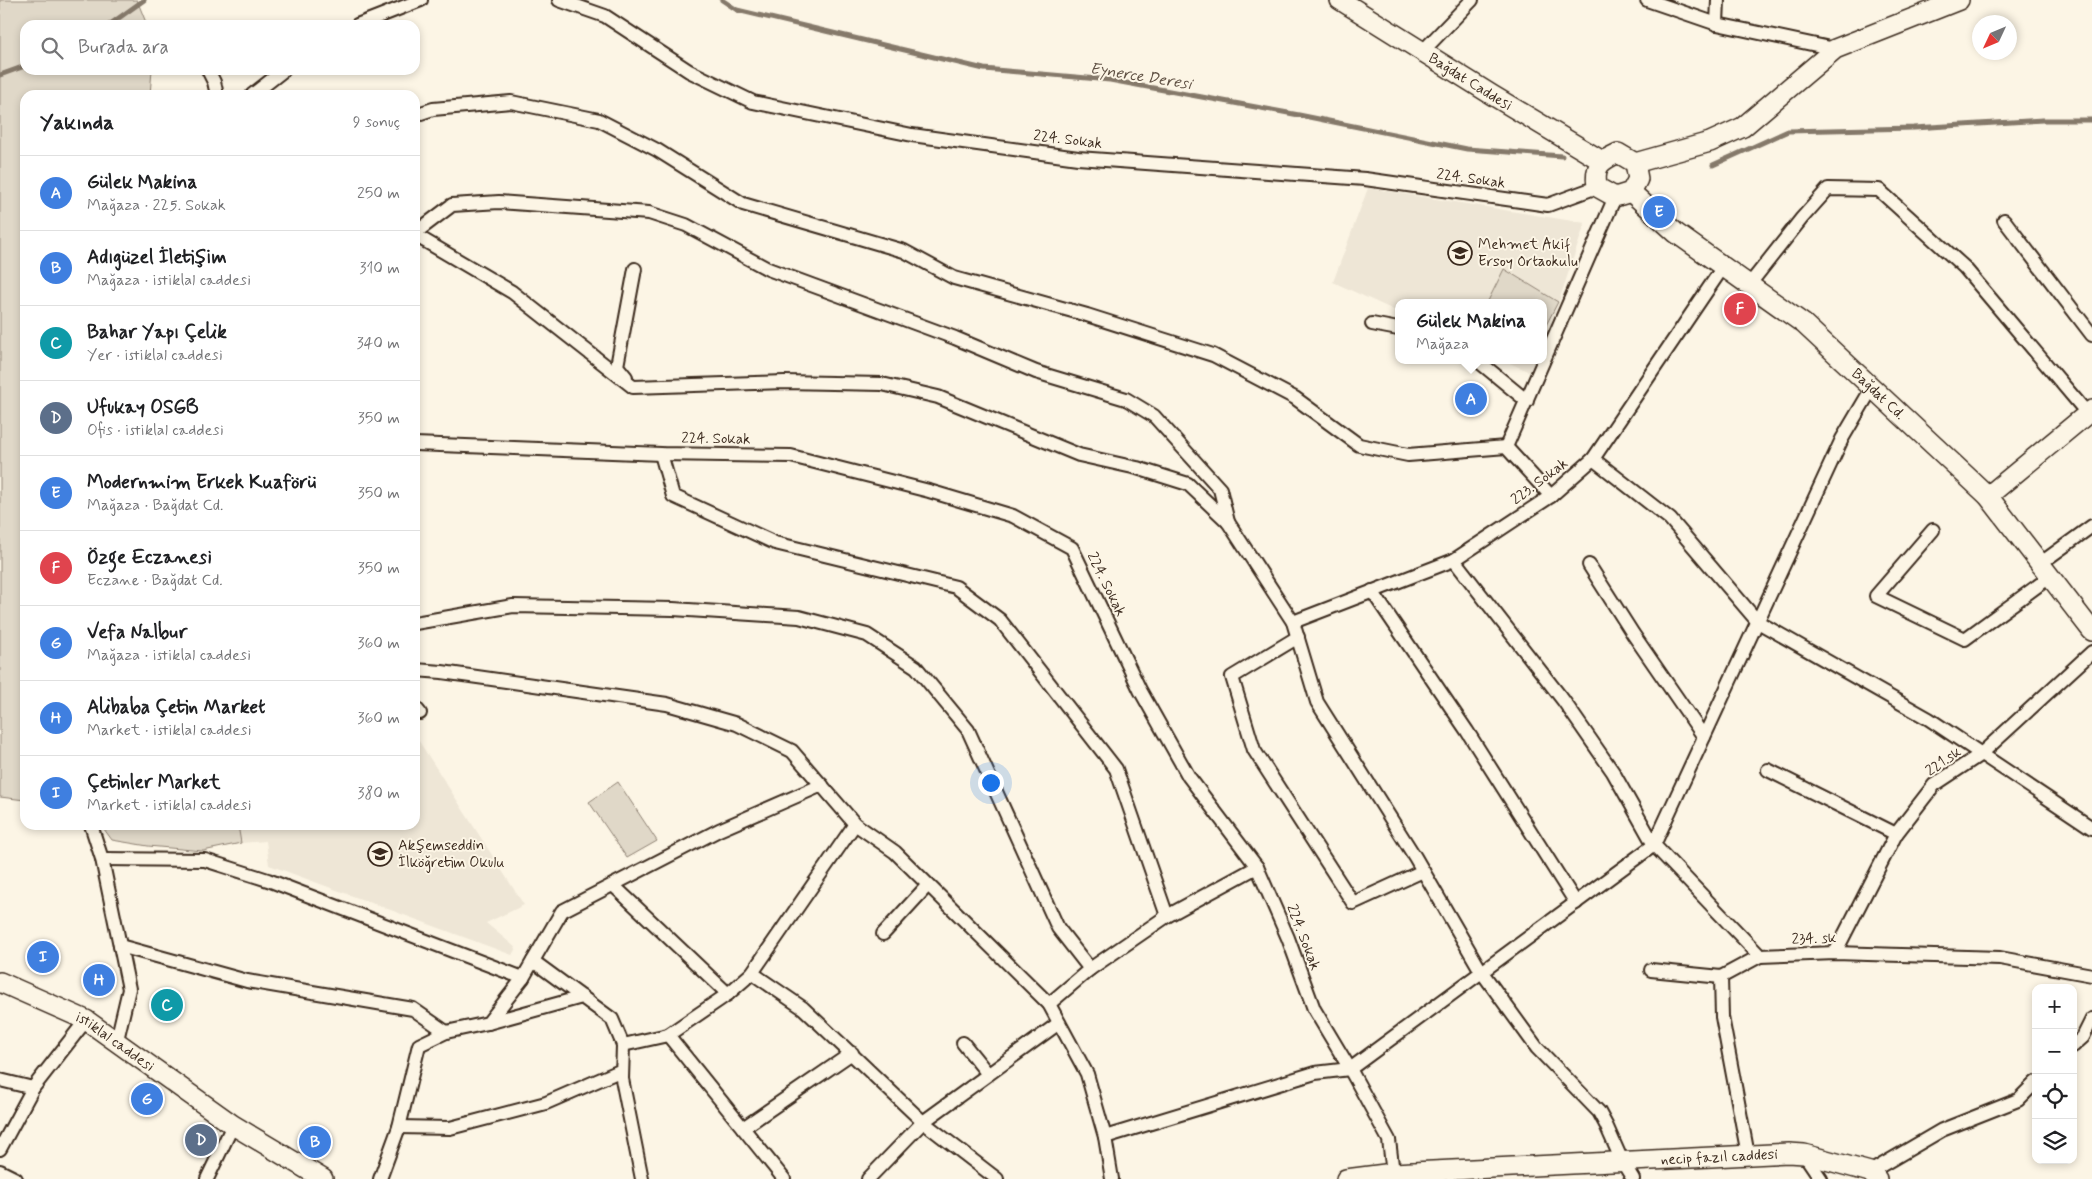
<!DOCTYPE html>
<html lang="tr">
<meta charset="utf-8">
<style>
body{margin:0;font-family:Mynerve,sans-serif;background:#f2f2f2;color:#202124}
.controls{position:absolute;right:15px;bottom:15px;display:grid;overflow:hidden;border-radius:10px;box-shadow:0 2px 8px #0003}
.controls button{width:45px;height:45px;display:grid;place-items:center;padding:0;border:0;border-bottom:1px solid #e0e0e0;background:#fff;color:#202124;font:25px sans-serif}
.compass{position:absolute;left:1972px;top:15px;width:45px;height:45px;border-radius:50%;background:#fff;box-shadow:0 2px 8px #0003;rotate:226deg}
.you{position:absolute;left:990px;top:782px;width:18px;height:18px;margin:-12px;border:4px solid #fff;border-radius:50%;background:#1a73e8;box-shadow:0 0 0 8px #1a73e833}
.badge{display:grid;place-items:center;width:32px;height:32px;border-radius:50%;background:#3b2a1e;color:#fff;font-size:16px;font-weight:700}
.pin{position:absolute;translate:-50% -50%;border:2px solid #fff;box-shadow:0 1px 5px #0006}
.popup{position:absolute;left:1395px;top:299px;width:152px;height:65px;box-sizing:border-box;display:grid;place-content:center;border-radius:10px;background:#fff;filter:drop-shadow(0 1px 4px #0005);font-size:16px;white-space:nowrap;color:#757577}
.popup b{font-size:19px;color:#202124}
.popup::after{content:'';position:absolute;left:50%;top:100%;margin-left:-10px;border:10px solid transparent;border-top-color:#fff}
.list{margin:0;padding:0;list-style:none}
h2{display:flex;justify-content:space-between;align-items:center;height:65px;margin:0;padding:0 20px;font-size:21px}
h2 small{font-size:16px;font-weight:400;color:#757577}
.list li{display:grid;grid-template-columns:32px 1fr auto;gap:15px;align-items:center;box-sizing:border-box;height:75px;padding:0 20px;border-top:1px solid #e0e0e0}
.list b{display:block;font-size:19px;white-space:nowrap}
.list p{margin:0;font-size:16px;white-space:nowrap;color:#757577}
.list em{font-size:16px;font-style:normal;color:#757577}
.icon{flex:none;width:28px;height:28px;fill:none;stroke:currentColor;stroke-width:2;stroke-linecap:round;stroke-linejoin:round}
.map{position:relative;flex:none;width:2092px;height:1179px;overflow:hidden}
.search{position:absolute;background:#fff;box-shadow:0 2px 8px #0003;left:20px;top:20px;width:400px;height:55px;display:flex;align-items:center;gap:12px;box-sizing:border-box;padding:0 18px;border-radius:15px;color:#757577;font-size:19px}
.panel{position:absolute;background:#fff;box-shadow:0 2px 8px #0003;left:20px;top:90px;width:400px;height:740px;border-radius:15px}
.map>svg:first-child{display:block}
.built{fill:#eee6d6}
.green{fill:#e0d8c8;stroke:#8e8173}
.lines{fill:none;stroke-linecap:round;stroke-linejoin:round}
.stream{stroke:#85796b;stroke-width:5}
.street-casing{stroke:#3b2a1e;stroke-width:16}
.secondary-casing{stroke:#3b2a1e;stroke-width:22}
.street{stroke:#fcf5e5;stroke-width:12}
.secondary{stroke:#fcf5e5;stroke-width:19}
.labels{text-anchor:middle;stroke-width:4;stroke-linejoin:round;paint-order:stroke}
.street-label{font-size:15px;fill:#3b2a1e;stroke:#fcf5e5}
.poi-label{font-size:15px;fill:#3b2a1e;stroke:#fcf5e5;text-anchor:start}
.water-label{font-size:16px;font-style:italic;fill:#605144;stroke:#fcf5e5}
</style>
<div class="map">
<svg width="2092" height="1179" viewBox="0 0 2092 1179">
<rect width="100%" height="100%" fill="#fcf5e5"/>
<filter id="ink" filterUnits="userSpaceOnUse"><feTurbulence type="fractalNoise" baseFrequency=".02" numOctaves="2"/><feDisplacementMap in="SourceGraphic" scale="10" xChannelSelector="R" yChannelSelector="G"/><feConvolveMatrix kernelMatrix="1 2 1 2 8 2 1 2 1" color-interpolation-filters="sRGB"/></filter>
<g filter="url(#ink)">
<g class="built">
<polygon points="1368,188 1585,223 1560,298 1544,342 1544,303 1398,303 1398,312 1333,282"/>
<polygon points="1503,360 1537,360 1532,373"/>
<polygon points="415,735 524,905 486,923 516,948 512,955 269,865 266,841 241,843 238,825 415,825"/>
</g>
<g class="green">
<polygon points="0,0 137,0 147,25 25,25 25,70 152,70 150,95 25,95 25,800 0,797"/>
<polygon points="1504,269 1558,302 1544,329 1544,303 1487,303"/>
<polygon points="618,782 657,841 627,858 589,802"/>
<polygon points="101,825 238,825 241,843 203,851 148,846 112,840"/>
</g>
<g class="lines">
<g class="stream">
<polyline points="722,0 737,10 984,69 1110,80 1299,115 1467,149 1562,156"/>
<polyline points="109,25 144,0"/>
<polyline points="0,75 25,66"/>
<polyline points="1713,165 1788,131 1914,128 2043,120 2092,120"/>
</g>
<g class="street-casing">
<g id="street">
<polyline points="559,0 605,16 689,71 753,102 912,135 1078,158 1365,179 1548,205 1597,187"/>
<polyline points="1647,0 1717,24 1835,49"/>
<polyline points="1717,24 1718,0"/>
<polyline points="357,25 421,0"/>
<polyline points="1422,52 1472,0"/>
<polyline points="208,70 214,82 217,95"/>
<polyline points="252,95 284,70"/>
<polyline points="415,115 433,109 511,102 599,120 657,150 743,204 904,251 954,278 1087,315 1213,355 1295,398 1359,445 1408,455 1506,447 1551,496"/>
<polyline points="2004,220 2092,335"/>
<polyline points="415,233 452,205 499,202 649,213 686,225 768,269 955,338 1036,372 1126,399 1154,416 1220,489 1228,522"/>
<polyline points="415,235 512,292 633,387 784,382 882,384 938,397 1079,455 1137,468 1188,484 1228,522 1293,622 1317,702 1415,857 1481,971 1537,1048 1599,1112 1606,1125 1622,1161 1633,1179"/>
<polyline points="1749,285 1802,218 1828,189 1879,190 1964,267 2087,413"/>
<polyline points="1372,324 1398,329"/>
<polyline points="1477,360 1527,401"/>
<polyline points="626,377 617,366 635,269"/>
<polyline points="415,444 661,454 791,456 929,491 1013,516 1072,548 1140,690 1189,777 1257,867 1288,938 1314,1009 1350,1069 1389,1140 1393,1173 1396,1179"/>
<polyline points="1506,447 1615,197"/>
<polyline points="661,454 673,496 775,543 956,587 1000,620 1116,769 1167,916"/>
<polyline points="1593,459 1670,519 1758,622 1929,719 2092,828"/>
<polyline points="1933,530 1876,596 1965,639 2051,576"/>
<polyline points="1454,560 1563,700 1613,772 1654,845 1760,956"/>
<polyline points="2041,563 2092,526"/>
<polyline points="1589,565 1633,634 1704,737"/>
<polyline points="1372,591 1467,731 1576,903"/>
<polyline points="1293,622 1454,560 1551,496 1593,459 1723,267"/>
<polyline points="415,623 513,606 673,609 799,617 867,635 916,667 968,730 1058,928 1090,969"/>
<polyline points="1298,637 1232,677 1254,750 1353,903 1423,871"/>
<polyline points="415,670 442,672 667,704 737,724 792,751 855,824 895,852 1049,1004 1087,1074 1105,1137 1112,1179"/>
<polyline points="415,707 420,713"/>
<polyline points="1768,770 1896,834"/>
<polyline points="91,825 102,859 129,989 117,1040"/>
<polyline points="102,859 205,860 268,880 523,978"/>
<polyline points="613,885 728,994"/>
<polyline points="883,934 928,885"/>
<polyline points="120,946 247,981 413,1009 446,1032"/>
<polyline points="1835,953 1896,834 1934,785 1981,754 2092,652"/>
<polyline points="533,961 612,1019 623,1045 622,1079 642,1179"/>
<polyline points="1651,970 1721,977"/>
<polyline points="752,973 803,1008 923,1122 997,1179"/>
<polyline points="1049,1004 1090,969 1167,916 1257,867"/>
<polyline points="488,1023 582,997"/>
<polyline points="668,1035 784,1179"/>
<polyline points="963,1043 988,1074"/>
<polyline points="623,1045 668,1035 728,994 752,973 855,824"/>
<polyline points="2073,1046 2083,1037 2092,1019"/>
<polyline points="0,1080 33,1088"/>
<polyline points="399,1127 450,1128 546,1103 622,1070"/>
<polyline points="743,1128 852,1053"/>
<polyline points="1105,1137 1315,1073 1350,1069 1654,845 1842,439 1872,388"/>
<polyline points="0,1149 33,1088 86,1020"/>
<polyline points="1804,1154 1821,1179"/>
<polyline points="1748,1155 1722,1017 1721,977 1760,956 1835,953 2000,958 2092,975"/>
<polyline points="0,1171 16,1179"/>
<polyline points="1870,1172 1942,1130 2018,1100 2036,1082"/>
<polyline points="207,1179 233,1125"/>
<polyline points="380,1179 399,1127 419,1045 446,1032 488,1023 523,978 562,911 719,830 822,785"/>
<polyline points="868,1179 923,1122 1059,1023"/>
</g>
</g>
<g class="secondary-casing">
<g id="secondary">
<path id="s1" d="M 1340,0 L 1492,95 L 1602,161"/>
<path d="M 1618,153 L 1635,163 L 1638,179 L 1631,192 L 1615,197 L 1597,187 C 1594,166 1599,162 1618,153 Z"/>
<polyline points="1635,163 1710,142 1743,127 1835,49 1959,0"/>
<path id="s2" d="M 1631,192 L 1676,233 L 1804,324 L 1988,496 L 2092,631"/>
<polyline points="1988,496 2092,410"/>
<path id="s3" d="M 0,982 L 86,1020 L 233,1125 L 323,1179"/>
<path id="s4" d="M 1346,1179 L 1393,1173 L 1789,1153 L 1804,1154 L 1870,1172 L 1877,1179"/>
</g>
</g>
<use href="#street" class="street"/>
<use href="#secondary" class="secondary"/>
</g>
</g>
<defs>
<g id="school-ring" transform="scale(1.25)"><circle r="9.5" fill="#fcf5e5" stroke="#3b2a1e" stroke-width="1.5"/><path d="M0-5L7-2L0 1L-7-2ZM-4 1L0 2.5L4 1V4Q0 6-4 4Z" fill="#3b2a1e"/></g>
</defs>
<g fill-rule="evenodd">
<use href="#school-ring" x="1460" y="253"/>
<use href="#school-ring" x="380" y="854"/>
</g>
<g class="labels">
<g class="street-label">
<text dy="5" stroke="none"><textPath href="#s1" startOffset="154">Bağdat Caddesi</textPath></text>
<text transform="translate(1068 139) rotate(7)" y="5">224. Sokak</text>
<text transform="translate(1471 178) rotate(8)" y="5">224. Sokak</text>
<text dy="5" stroke="none"><textPath href="#s2" startOffset="320">Bağdat Cd.</textPath></text>
<text transform="translate(716 438) rotate(1)" y="5">224. Sokak</text>
<text transform="translate(1539 481) rotate(-37)" y="5">223. Sokak</text>
<text transform="translate(1107 584) rotate(64)" y="5">224. Sokak</text>
<text transform="translate(1943 761) rotate(-35)" y="5">221.sk</text>
<text transform="translate(1304 937) rotate(69)" y="5">224. Sokak</text>
<text transform="translate(1814 938) rotate(-2)" y="5">234. sk</text>
<text dy="5" stroke="none"><textPath href="#s3" startOffset="130">istiklal caddesi</textPath></text>
<text dy="5" stroke="none"><textPath href="#s4" startOffset="374">necip fazıl caddesi</textPath></text>
</g>
<g class="poi-label">
<text x="1478" y="249">Mehmet Akif<tspan x="1478" dy="17">Ersoy Ortaokulu</tspan></text>
<text x="398" y="850">Akşemseddin<tspan x="398" dy="17">İlköğretim Okulu</tspan></text>
</g>
<g class="water-label">
<text transform="translate(1141 75) rotate(9)" y="6">Eynerce Deresi</text>
</g>
</g>
</svg>
<div class="controls">
<button>+</button>
<button>−</button>
<button><svg class="icon" aria-label="locate" viewBox="0 0 24 24"><circle cx="12" cy="12" r="6"/><path d="M12 2v4M12 18v4M2 12h4M18 12h4"/></svg></button>
<button><svg class="icon" aria-label="layers" viewBox="0 0 24 24"><path d="M12 4l9 5-9 5-9-5zM3 14l9 5 9-5"/></svg></button>
</div>
<svg class="compass" viewBox="-18 -18 36 36"><path d="M0-13l5 13h-10z" fill="#e53935"/><path d="M0 13l5-13h-10z" fill="#757577"/></svg>
<div class="you"></div>
<div class="pin badge" style="left:1471px;top:399px;background:#3f7fe0">A</div>
<div class="popup"><b>Gülek Makina</b>Mağaza</div>
<div class="pin badge" style="left:315px;top:1142px;background:#3f7fe0">B</div>
<div class="pin badge" style="left:167px;top:1005px;background:#0f9aa8">C</div>
<div class="pin badge" style="left:201px;top:1140px;background:#5c6f8a">D</div>
<div class="pin badge" style="left:1659px;top:212px;background:#3f7fe0">E</div>
<div class="pin badge" style="left:1740px;top:309px;background:#e0444e">F</div>
<div class="pin badge" style="left:147px;top:1099px;background:#3f7fe0">G</div>
<div class="pin badge" style="left:99px;top:980px;background:#3f7fe0">H</div>
<div class="pin badge" style="left:43px;top:957px;background:#3f7fe0">I</div>
<div class="search"><svg class="icon" aria-label="search" viewBox="0 0 24 24"><circle cx="10" cy="10" r="6"/><path d="M15 15l6 6"/></svg>Burada ara</div>
<section class="panel">
<h2>Yakında<small>9 sonuç</small></h2>
<ul class="list">
<li><span class="badge" style="background:#3f7fe0">A</span><div><b>Gülek Makina</b><p>Mağaza · 225. Sokak</p></div><em>250 m</em></li>
<li><span class="badge" style="background:#3f7fe0">B</span><div><b>Adıgüzel İletişim</b><p>Mağaza · istiklal caddesi</p></div><em>310 m</em></li>
<li><span class="badge" style="background:#0f9aa8">C</span><div><b>Bahar Yapı Çelik</b><p>Yer · istiklal caddesi</p></div><em>340 m</em></li>
<li><span class="badge" style="background:#5c6f8a">D</span><div><b>Ufukay OSGB</b><p>Ofis · istiklal caddesi</p></div><em>350 m</em></li>
<li><span class="badge" style="background:#3f7fe0">E</span><div><b>Modernmim Erkek Kuaförü</b><p>Mağaza · Bağdat Cd.</p></div><em>350 m</em></li>
<li><span class="badge" style="background:#e0444e">F</span><div><b>Özge Eczanesi</b><p>Eczane · Bağdat Cd.</p></div><em>350 m</em></li>
<li><span class="badge" style="background:#3f7fe0">G</span><div><b>Vefa Nalbur</b><p>Mağaza · istiklal caddesi</p></div><em>360 m</em></li>
<li><span class="badge" style="background:#3f7fe0">H</span><div><b>Alibaba Çetin Market</b><p>Market · istiklal caddesi</p></div><em>360 m</em></li>
<li><span class="badge" style="background:#3f7fe0">I</span><div><b>Çetinler Market</b><p>Market · istiklal caddesi</p></div><em>380 m</em></li>
</ul>
</section>
</div>
